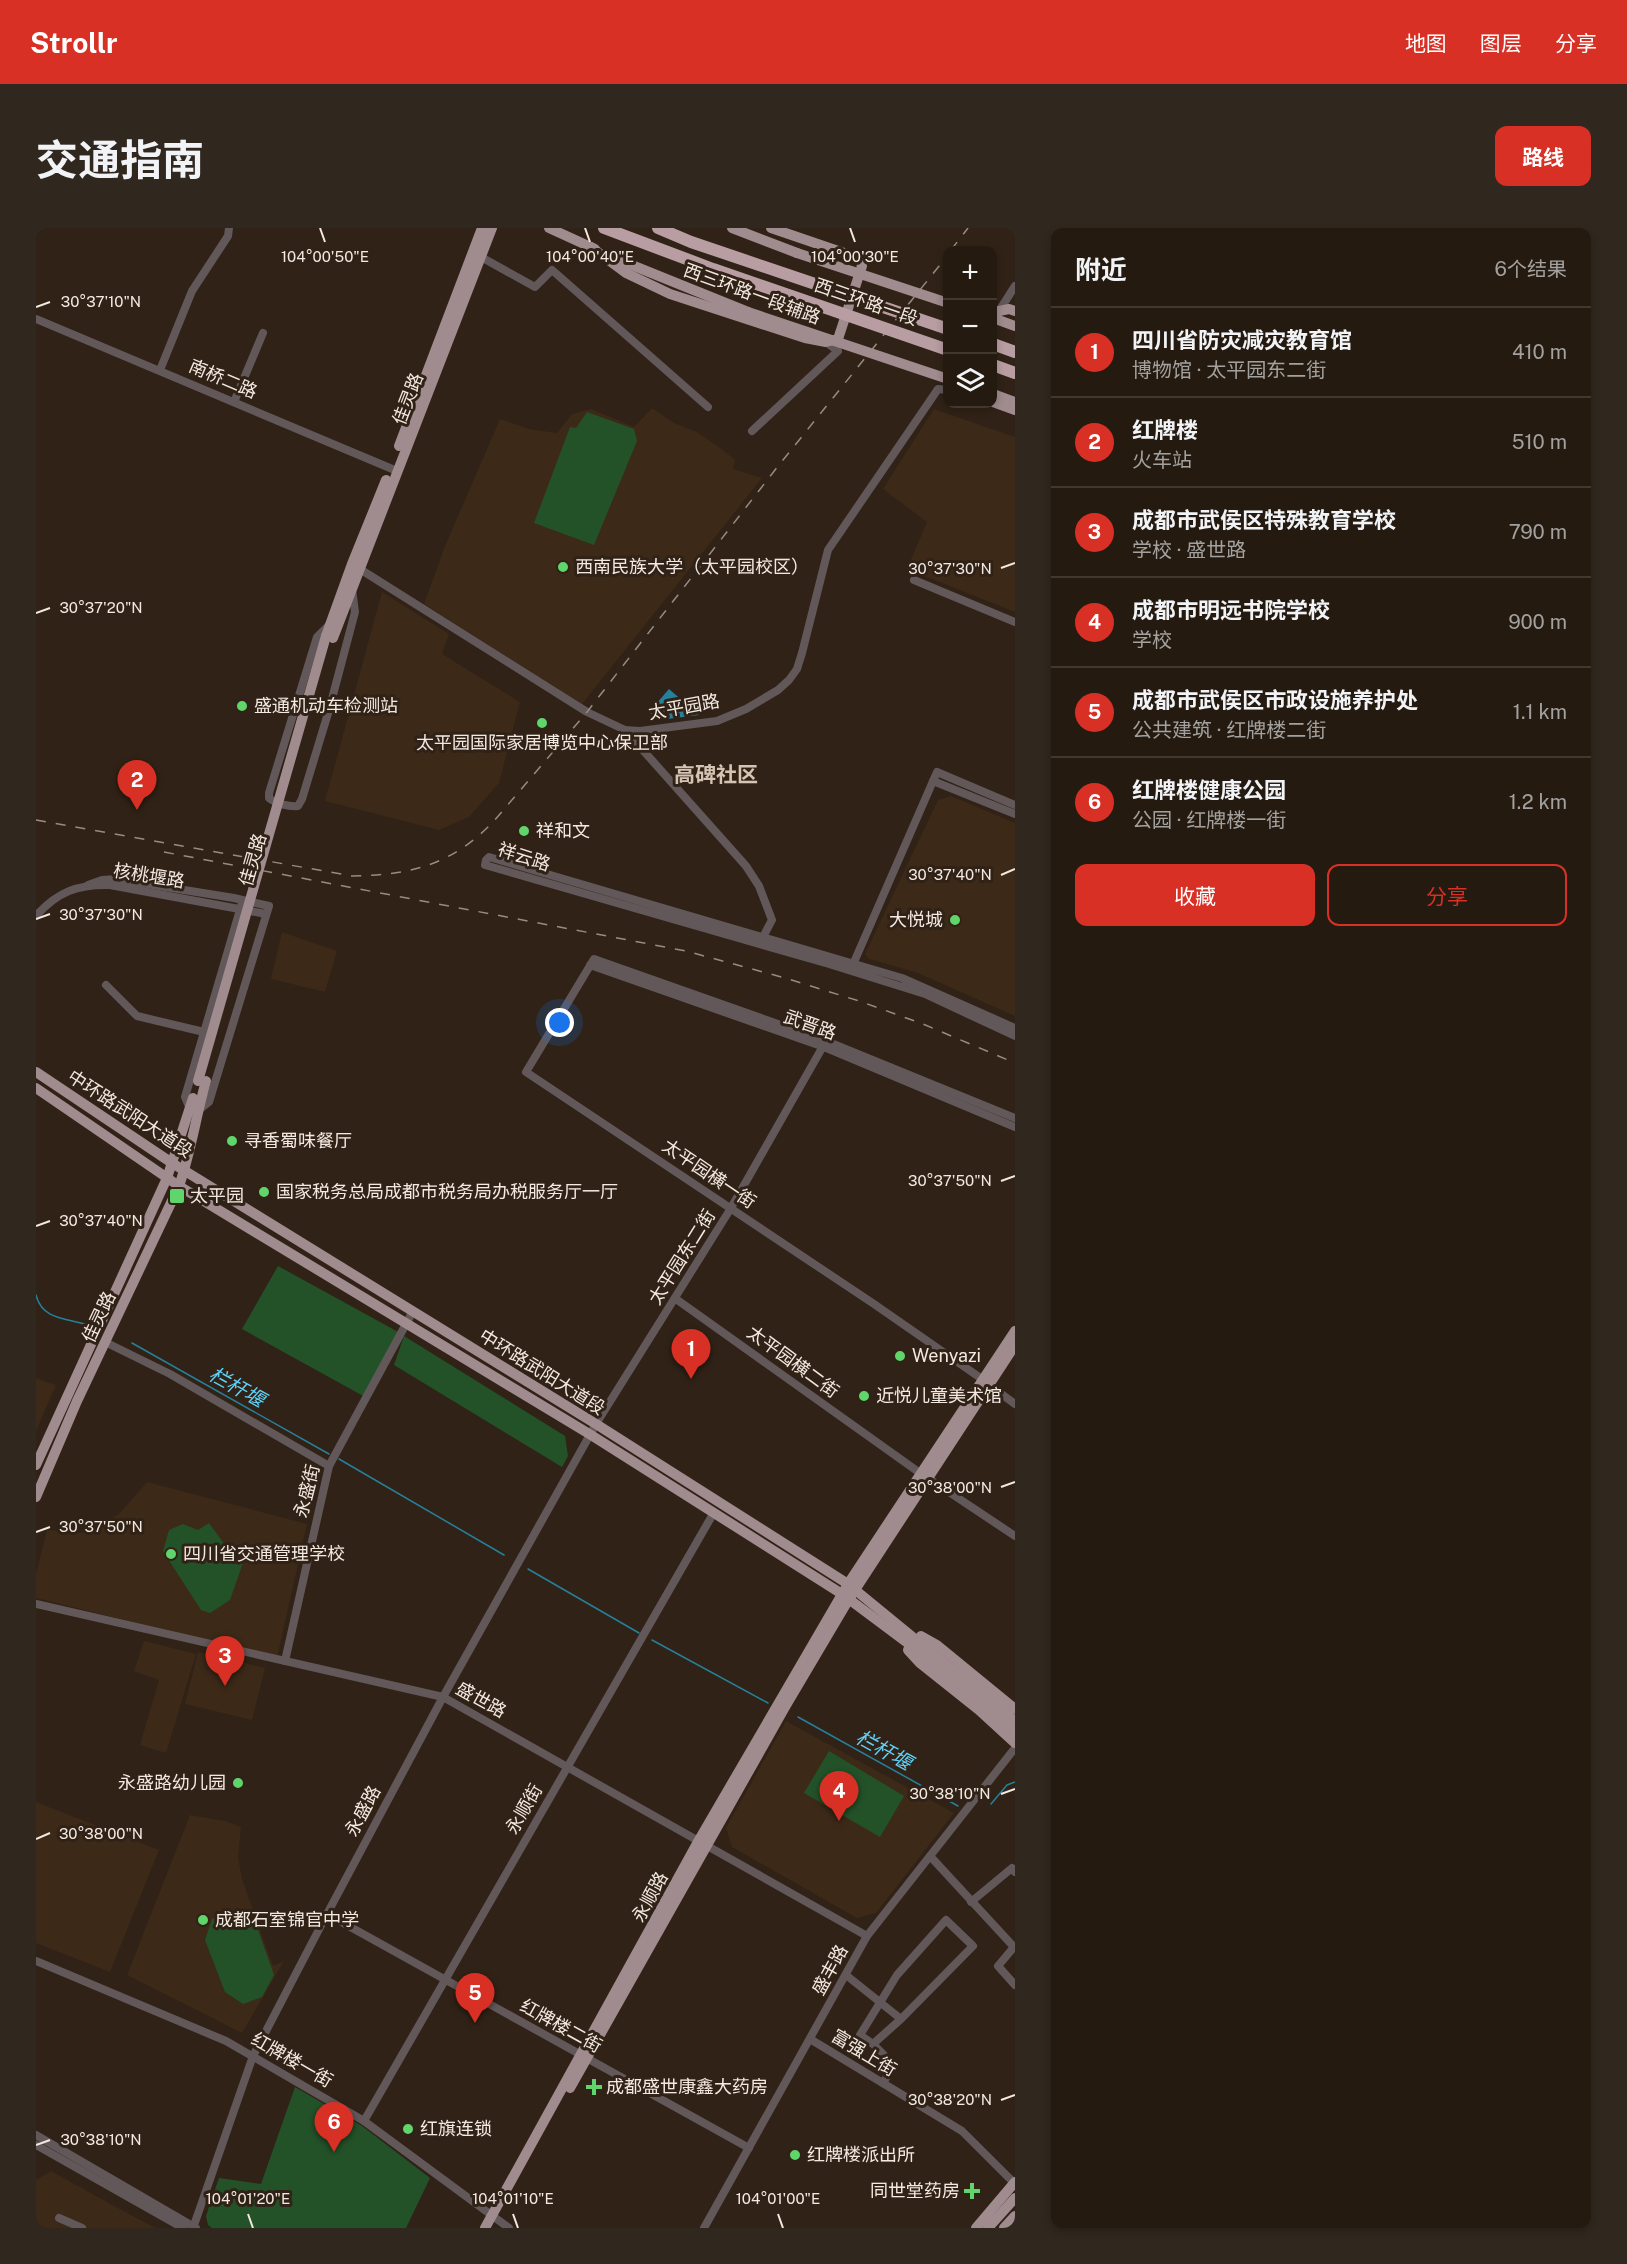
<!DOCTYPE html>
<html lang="zh">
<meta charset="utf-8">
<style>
body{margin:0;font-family:"Public Sans","Noto Sans SC",sans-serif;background:#30271e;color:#f1f3f6}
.controls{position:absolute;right:18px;top:18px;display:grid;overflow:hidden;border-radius:12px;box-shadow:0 3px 9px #0003}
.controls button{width:54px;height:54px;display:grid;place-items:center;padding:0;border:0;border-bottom:2px solid #413830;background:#241a10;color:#f1f3f6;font:30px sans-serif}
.you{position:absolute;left:524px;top:795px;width:21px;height:21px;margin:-15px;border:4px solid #fff;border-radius:50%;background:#1a73e8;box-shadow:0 0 0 9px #1a73e833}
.badge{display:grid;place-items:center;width:39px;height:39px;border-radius:50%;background:#d93025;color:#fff;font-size:20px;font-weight:700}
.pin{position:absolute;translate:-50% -50px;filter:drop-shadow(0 2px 3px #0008)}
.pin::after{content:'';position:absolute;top:32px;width:21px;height:18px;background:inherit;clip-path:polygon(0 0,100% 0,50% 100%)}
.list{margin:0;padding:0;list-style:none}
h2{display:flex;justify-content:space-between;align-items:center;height:78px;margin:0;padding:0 24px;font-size:26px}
h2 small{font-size:20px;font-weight:400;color:#a3a19f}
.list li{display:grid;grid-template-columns:39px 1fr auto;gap:18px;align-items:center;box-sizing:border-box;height:90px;padding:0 24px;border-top:2px solid #413830}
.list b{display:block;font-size:22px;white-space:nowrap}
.list p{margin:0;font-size:20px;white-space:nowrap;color:#a3a19f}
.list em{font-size:20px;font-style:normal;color:#a3a19f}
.actions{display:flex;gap:12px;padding:18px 24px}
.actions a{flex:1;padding:14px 0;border:2px solid #d93025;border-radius:12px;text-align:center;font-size:21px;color:#d93025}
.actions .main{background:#d93025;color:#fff}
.icon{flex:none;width:33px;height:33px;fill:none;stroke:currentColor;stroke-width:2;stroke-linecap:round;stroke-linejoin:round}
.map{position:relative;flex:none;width:979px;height:2000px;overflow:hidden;border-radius:12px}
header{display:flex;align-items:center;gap:36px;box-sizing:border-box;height:84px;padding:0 30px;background:#d93025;color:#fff}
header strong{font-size:28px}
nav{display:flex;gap:33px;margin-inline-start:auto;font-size:21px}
.intro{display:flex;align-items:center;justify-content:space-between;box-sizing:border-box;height:144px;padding:0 36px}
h1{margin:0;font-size:42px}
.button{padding:15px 27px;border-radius:12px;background:#d93025;color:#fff;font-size:21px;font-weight:700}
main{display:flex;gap:36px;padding:0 36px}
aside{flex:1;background:#241a10;border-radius:12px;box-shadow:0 3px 9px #0003}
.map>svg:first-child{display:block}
.built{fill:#3c2918}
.green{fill:#235229}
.water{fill:#26809c}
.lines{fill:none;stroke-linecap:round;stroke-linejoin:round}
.stream{stroke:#26809c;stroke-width:1.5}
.minor{stroke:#62585a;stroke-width:8}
.major{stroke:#a08b8e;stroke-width:10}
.highway{stroke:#b89ea2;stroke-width:12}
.rail{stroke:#988c82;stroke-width:1.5;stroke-dasharray:10 10;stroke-linecap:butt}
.major-bridge{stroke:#a08b8e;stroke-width:10}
.highway-bridge{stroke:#b89ea2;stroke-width:12}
.ticks{fill:none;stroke:#f3e9e1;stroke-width:2}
.poi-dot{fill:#5fd56b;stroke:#302216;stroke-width:2}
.labels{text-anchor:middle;stroke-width:6;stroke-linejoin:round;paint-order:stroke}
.street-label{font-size:18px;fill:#f3e9e1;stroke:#302216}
.poi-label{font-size:18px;fill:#f3e9e1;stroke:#302216;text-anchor:start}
.water-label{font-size:20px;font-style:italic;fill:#5fd1f8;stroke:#302216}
.quarter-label{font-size:21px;font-weight:bold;fill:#d5c3b3;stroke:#302216}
.ticks-label{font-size:15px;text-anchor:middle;fill:#f3e9e1;stroke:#302216;stroke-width:6;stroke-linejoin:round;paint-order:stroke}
</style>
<header>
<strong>Strollr</strong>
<nav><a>地图</a><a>图层</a><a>分享</a></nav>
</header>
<div class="intro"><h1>交通指南</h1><a class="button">路线</a></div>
<main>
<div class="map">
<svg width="979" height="2000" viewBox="0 0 979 2000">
<rect width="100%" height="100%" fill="#302216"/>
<g class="built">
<polygon points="616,180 638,195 661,204 687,222 699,232 697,241 726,250 546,476 388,376 409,318 464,191 493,201 521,205 536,186 555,181 598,199"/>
<polygon points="898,181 979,209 979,384 871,341 891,294 847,261"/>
<polygon points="346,364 413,406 406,426 484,474 463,555 433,589 403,602 289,573"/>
<polygon points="915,568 979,595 979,788 882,745 833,731 829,726 902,572"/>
<polygon points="246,704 301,723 289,764 235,751"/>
<polygon points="0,1150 20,1157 0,1203"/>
<polygon points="111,1254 271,1296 241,1430 0,1370 0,1346 11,1302 46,1305 83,1286"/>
<polygon points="108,1413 160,1426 130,1525 104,1517 123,1452 98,1443"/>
<polygon points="162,1424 229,1440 216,1492 149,1476"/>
<polygon points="750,1493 918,1585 840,1685 821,1690 696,1619 690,1600"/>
<polygon points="0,1574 123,1622 74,1744 0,1715"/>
<polygon points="154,1587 189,1593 205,1599 202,1629 206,1651 237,1738 248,1733 206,1805 91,1747"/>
<polygon points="15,1943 89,1984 120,2000 0,2000 0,1952"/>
</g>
<g class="green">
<polygon points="551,184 598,201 601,213 558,317 498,295 534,199 540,200"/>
<polygon points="242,1038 364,1105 329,1169 206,1101"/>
<polygon points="368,1108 529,1208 532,1228 526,1239 358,1137"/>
<polygon points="173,1295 200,1332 209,1329 194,1372 174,1385 165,1382 127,1323 133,1302 147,1296 162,1302"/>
<polygon points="793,1523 868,1568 844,1609 768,1565"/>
<polygon points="201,1682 220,1696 238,1747 226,1769 207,1776 189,1764 169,1712 176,1691"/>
<polygon points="259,1859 326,1898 394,1950 370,2000 176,2000 172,1997 170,1988 183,1950 225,1956"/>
</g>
<polygon class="water" points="633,461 663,487 623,492 613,484"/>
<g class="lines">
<g class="stream">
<path d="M 0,1067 C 6,1091 28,1090 49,1096"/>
<polyline points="96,1115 293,1226"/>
<polyline points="303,1231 468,1327"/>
<polyline points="492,1341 603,1405"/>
<polyline points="616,1412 732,1475"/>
<polyline points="762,1489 922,1578"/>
<polyline points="955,1576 971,1557 979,1554"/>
</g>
<g class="minor">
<polyline points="445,29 499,59 516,42 672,179"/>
<polyline points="963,83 979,58"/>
<polyline points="0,91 361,243"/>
<polyline points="124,142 156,63 192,8 193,0"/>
<polyline points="198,174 227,105"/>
<polyline points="716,203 802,123 790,114"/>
<polyline points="319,338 551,484 589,502 604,503 681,493 710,481 742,462 753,452 761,441 766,425 792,322 902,161 912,162"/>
<polyline points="878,352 979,394"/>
<path d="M 294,396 L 281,409 L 233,565 L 233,570 C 240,576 254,579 262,578 L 266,571 L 293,482 L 319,384 L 316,361"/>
<polyline points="589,502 710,638 723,658 736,692 727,709"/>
<polyline points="897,553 979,586"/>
<polyline points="52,657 66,652 80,651 198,670 233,678 173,874 163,882"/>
<path d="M 0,688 C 21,664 42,656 74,657 L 230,686"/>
<polyline points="554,737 788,819 979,899"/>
<polyline points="815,741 901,544 979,577"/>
<polyline points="70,757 101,788 168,804"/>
<polyline points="979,800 866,750 453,629 450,632 449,637 793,736 889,766 979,808"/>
<polyline points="154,881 149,869 206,675"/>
<polyline points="640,1071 884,1245"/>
<polyline points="69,1114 134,1146 293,1238"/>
<polyline points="946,1151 838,1076 490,844 558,731 790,813 979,890"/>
<polyline points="953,1157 979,1176"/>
<polyline points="892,1250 979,1308"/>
<polyline points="0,1376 407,1469 831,1708"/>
<polyline points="249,1433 293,1238 377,1083"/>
<polyline points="894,1628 978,1719 962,1738 979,1757"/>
<polyline points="935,1674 976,1640 979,1644"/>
<polyline points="291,1686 713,1920"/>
<polyline points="0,1733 190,1813 328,1893 473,2000"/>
<polyline points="810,1747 865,1791 937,1718 910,1692 861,1747 824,1807 837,1816 865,1791"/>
<polyline points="774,1811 926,1903 978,1955"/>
<polyline points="837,1816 858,1837 847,1855"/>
<polyline points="328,1893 677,1286"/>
<polyline points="0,1907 160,2000"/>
<polyline points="0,1917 147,2000"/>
<polyline points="23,1990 46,2000"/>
<polyline points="157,2000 217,1828 291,1686 407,1469 560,1196 695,980 790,813"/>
<polyline points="668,2000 831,1708 979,1520"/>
</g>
<g class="major">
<polyline points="513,0 559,21"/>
<polyline points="696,0 761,25"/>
<polyline points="555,19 590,45 634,66 769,110 790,114 802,111 826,38 824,32 814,27 735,0"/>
<polyline points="576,29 712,84"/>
<polyline points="957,93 963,83 973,81 979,83"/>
<polyline points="957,166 979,174"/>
<polyline points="957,174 979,182"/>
<polyline points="363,218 446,0"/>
<polyline points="290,408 316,336 350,252"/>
<polyline points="297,410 456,0"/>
<polyline points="0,844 136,935 560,1196 812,1356 979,1493"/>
<polyline points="0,860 143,958 555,1207 806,1366 889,1428 943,1471 979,1504"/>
<polyline points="0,1237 131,950 157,870"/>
<path d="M 0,1269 L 41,1173 L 143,958 C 155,924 160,888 170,853"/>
<polyline points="885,1408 901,1417 979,1481"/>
<polyline points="872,1422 884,1435 943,1482 979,1515"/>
<polyline points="534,1860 749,1479 813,1371 979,1117"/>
<polyline points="449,2000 663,1612 812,1356 979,1103"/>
<polyline points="940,2000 979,1954"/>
<polyline points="952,2000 979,1970"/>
<polyline points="968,2000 979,1988"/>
</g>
<g class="highway">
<polyline points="957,116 979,124"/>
<polyline points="957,137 979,145"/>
</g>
<g class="rail">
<polyline points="915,22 932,0"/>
<path d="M 0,592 L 316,648 C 375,647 416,637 458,593 L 551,484 L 739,242 L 912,27"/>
<polyline points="128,624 650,723 749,750 823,773 887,796 979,835"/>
</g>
<g class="major-bridge">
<polyline points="761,25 912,75"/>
<polyline points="712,84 912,151"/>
<polyline points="957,90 979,98"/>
<polyline points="162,853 290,408"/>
</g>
<g class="highway-bridge">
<polyline points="568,0 677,41 912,122"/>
<polyline points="622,0 655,14 912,101"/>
</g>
</g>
<path class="ticks" d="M 284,0 L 289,14M 549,0 L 554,14M 814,0 L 819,14M 0,79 L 14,74M 965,340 L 979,335M 0,385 L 14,380M 965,647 L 979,641M 0,691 L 14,686M 965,953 L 979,948M 0,998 L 14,993M 965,1259 L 979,1254M 0,1304 L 14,1299M 965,1566 L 979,1561M 0,1611 L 14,1605M 965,1872 L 979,1867M 0,1917 L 14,1912M 212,1986 L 217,2000M 477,1986 L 482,2000M 742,1986 L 747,2000"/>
<g class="poi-dot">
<circle cx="527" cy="339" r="6"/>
<circle cx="206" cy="478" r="6"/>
<circle cx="506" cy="495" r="6"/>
<circle cx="488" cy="603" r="6"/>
<circle cx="919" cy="692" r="6"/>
<circle cx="196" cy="913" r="6"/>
<circle cx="228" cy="964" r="6"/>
<rect x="133" y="960" width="16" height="16" rx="3"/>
<circle cx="864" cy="1128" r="6"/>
<circle cx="828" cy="1168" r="6"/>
<circle cx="135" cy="1326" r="6"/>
<circle cx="202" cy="1555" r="6"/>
<circle cx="167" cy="1692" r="6"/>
<path d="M555 1850h6v6h6v6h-6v6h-6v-6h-6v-6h6z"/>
<circle cx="372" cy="1901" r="6"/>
<circle cx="759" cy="1927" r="6"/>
<path d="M933 1954h6v6h6v6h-6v6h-6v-6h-6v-6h6z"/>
</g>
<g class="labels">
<g class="street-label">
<text transform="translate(716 66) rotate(20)" y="6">西三环路一段辅路</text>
<text transform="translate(830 74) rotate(19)" y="6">西三环路一段</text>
<text transform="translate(187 151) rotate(23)" y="6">南桥二路</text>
<text transform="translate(372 171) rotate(-69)" y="6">佳灵路</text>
<text transform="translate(648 479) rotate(-10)" y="6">太平园路</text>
<text transform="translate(488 629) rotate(18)" y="6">祥云路</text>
<text transform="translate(217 632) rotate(-74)" y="6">佳灵路</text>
<text transform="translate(113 648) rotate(9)" y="6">核桃堰路</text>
<text transform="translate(774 797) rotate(20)" y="6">武晋路</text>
<text transform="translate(94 886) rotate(33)" y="6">中环路武阳大道段</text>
<text transform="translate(673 946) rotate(34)" y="6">太平园横一街</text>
<text transform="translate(646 1029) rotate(-58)" y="6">太平园东二街</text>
<text transform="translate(63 1089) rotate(-65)" y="6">佳灵路</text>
<text transform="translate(757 1134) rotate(36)" y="6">太平园横二街</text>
<text transform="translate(506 1144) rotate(32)" y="6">中环路武阳大道段</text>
<text transform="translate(271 1263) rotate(-76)" y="6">永盛街</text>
<text transform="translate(445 1472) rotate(29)" y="6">盛世路</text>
<text transform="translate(488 1581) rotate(-60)" y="6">永顺街</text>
<text transform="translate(327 1583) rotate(-62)" y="6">永盛路</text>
<text transform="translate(614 1669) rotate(-61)" y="6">永顺路</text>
<text transform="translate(794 1742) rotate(-61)" y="6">盛丰路</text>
<text transform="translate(525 1798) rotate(29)" y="6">红牌楼二街</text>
<text transform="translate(828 1825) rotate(31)" y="6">富强上街</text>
<text transform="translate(256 1832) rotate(30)" y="6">红牌楼一街</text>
</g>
<g class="poi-label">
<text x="539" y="345">西南民族大学（太平园校区）</text>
<text x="218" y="484">盛通机动车检测站</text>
<text x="506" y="521" text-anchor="middle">太平园国际家居博览中心保卫部</text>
<text x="500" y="609">祥和文</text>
<text x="907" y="698" text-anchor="end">大悦城</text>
<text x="208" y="919">寻香蜀味餐厅</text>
<text x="240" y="970">国家税务总局成都市税务局办税服务厅一厅</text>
<text x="154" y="974">太平园</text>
<text x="876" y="1134">Wenyazi</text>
<text x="840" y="1174">近悦儿童美术馆</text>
<text x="147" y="1332">四川省交通管理学校</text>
<text x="190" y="1561" text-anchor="end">永盛路幼儿园</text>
<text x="179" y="1698">成都石室锦官中学</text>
<text x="570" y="1865">成都盛世康鑫大药房</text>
<text x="384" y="1907">红旗连锁</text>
<text x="771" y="1933">红牌楼派出所</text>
<text x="924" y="1969" text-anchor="end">同世堂药房</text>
</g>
<g class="water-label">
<text transform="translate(201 1159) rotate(29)" y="7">栏杆堰</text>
<text transform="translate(848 1522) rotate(29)" y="7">栏杆堰</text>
</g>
<g class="quarter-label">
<text x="680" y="554">高碑社区</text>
</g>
</g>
<g class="ticks-label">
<text x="289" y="34">104°00'50"E</text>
<text x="554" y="34">104°00'40"E</text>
<text x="819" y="34">104°00'30"E</text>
<text x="65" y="79">30°37'10"N</text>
<text x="914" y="346">30°37'30"N</text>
<text x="65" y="385">30°37'20"N</text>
<text x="914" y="652">30°37'40"N</text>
<text x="65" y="692">30°37'30"N</text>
<text x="914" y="958">30°37'50"N</text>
<text x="65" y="998">30°37'40"N</text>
<text x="914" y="1265">30°38'00"N</text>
<text x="65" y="1304">30°37'50"N</text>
<text x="914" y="1571">30°38'10"N</text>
<text x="65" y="1611">30°38'00"N</text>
<text x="914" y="1877">30°38'20"N</text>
<text x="65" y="1917">30°38'10"N</text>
<text x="212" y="1976">104°01'20"E</text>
<text x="477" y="1976">104°01'10"E</text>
<text x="742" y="1976">104°01'00"E</text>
</g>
</svg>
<div class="controls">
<button>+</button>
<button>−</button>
<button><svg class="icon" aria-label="layers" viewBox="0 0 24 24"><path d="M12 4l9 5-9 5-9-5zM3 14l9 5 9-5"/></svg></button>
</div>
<div class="you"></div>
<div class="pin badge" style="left:655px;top:1151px">1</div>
<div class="pin badge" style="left:101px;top:582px">2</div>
<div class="pin badge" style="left:189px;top:1458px">3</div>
<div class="pin badge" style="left:803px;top:1593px">4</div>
<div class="pin badge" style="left:439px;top:1795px">5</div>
<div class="pin badge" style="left:298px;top:1924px">6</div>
</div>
<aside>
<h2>附近<small>6个结果</small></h2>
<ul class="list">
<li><span class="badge">1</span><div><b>四川省防灾减灾教育馆</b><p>博物馆 · 太平园东二街</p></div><em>410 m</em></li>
<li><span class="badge">2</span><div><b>红牌楼</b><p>火车站</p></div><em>510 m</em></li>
<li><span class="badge">3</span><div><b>成都市武侯区特殊教育学校</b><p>学校 · 盛世路</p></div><em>790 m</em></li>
<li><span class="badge">4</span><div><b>成都市明远书院学校</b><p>学校</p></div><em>900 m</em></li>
<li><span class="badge">5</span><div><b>成都市武侯区市政设施养护处</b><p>公共建筑 · 红牌楼二街</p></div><em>1.1 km</em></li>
<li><span class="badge">6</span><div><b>红牌楼健康公园</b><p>公园 · 红牌楼一街</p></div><em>1.2 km</em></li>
</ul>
<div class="actions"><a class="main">收藏</a><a>分享</a></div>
</aside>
</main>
